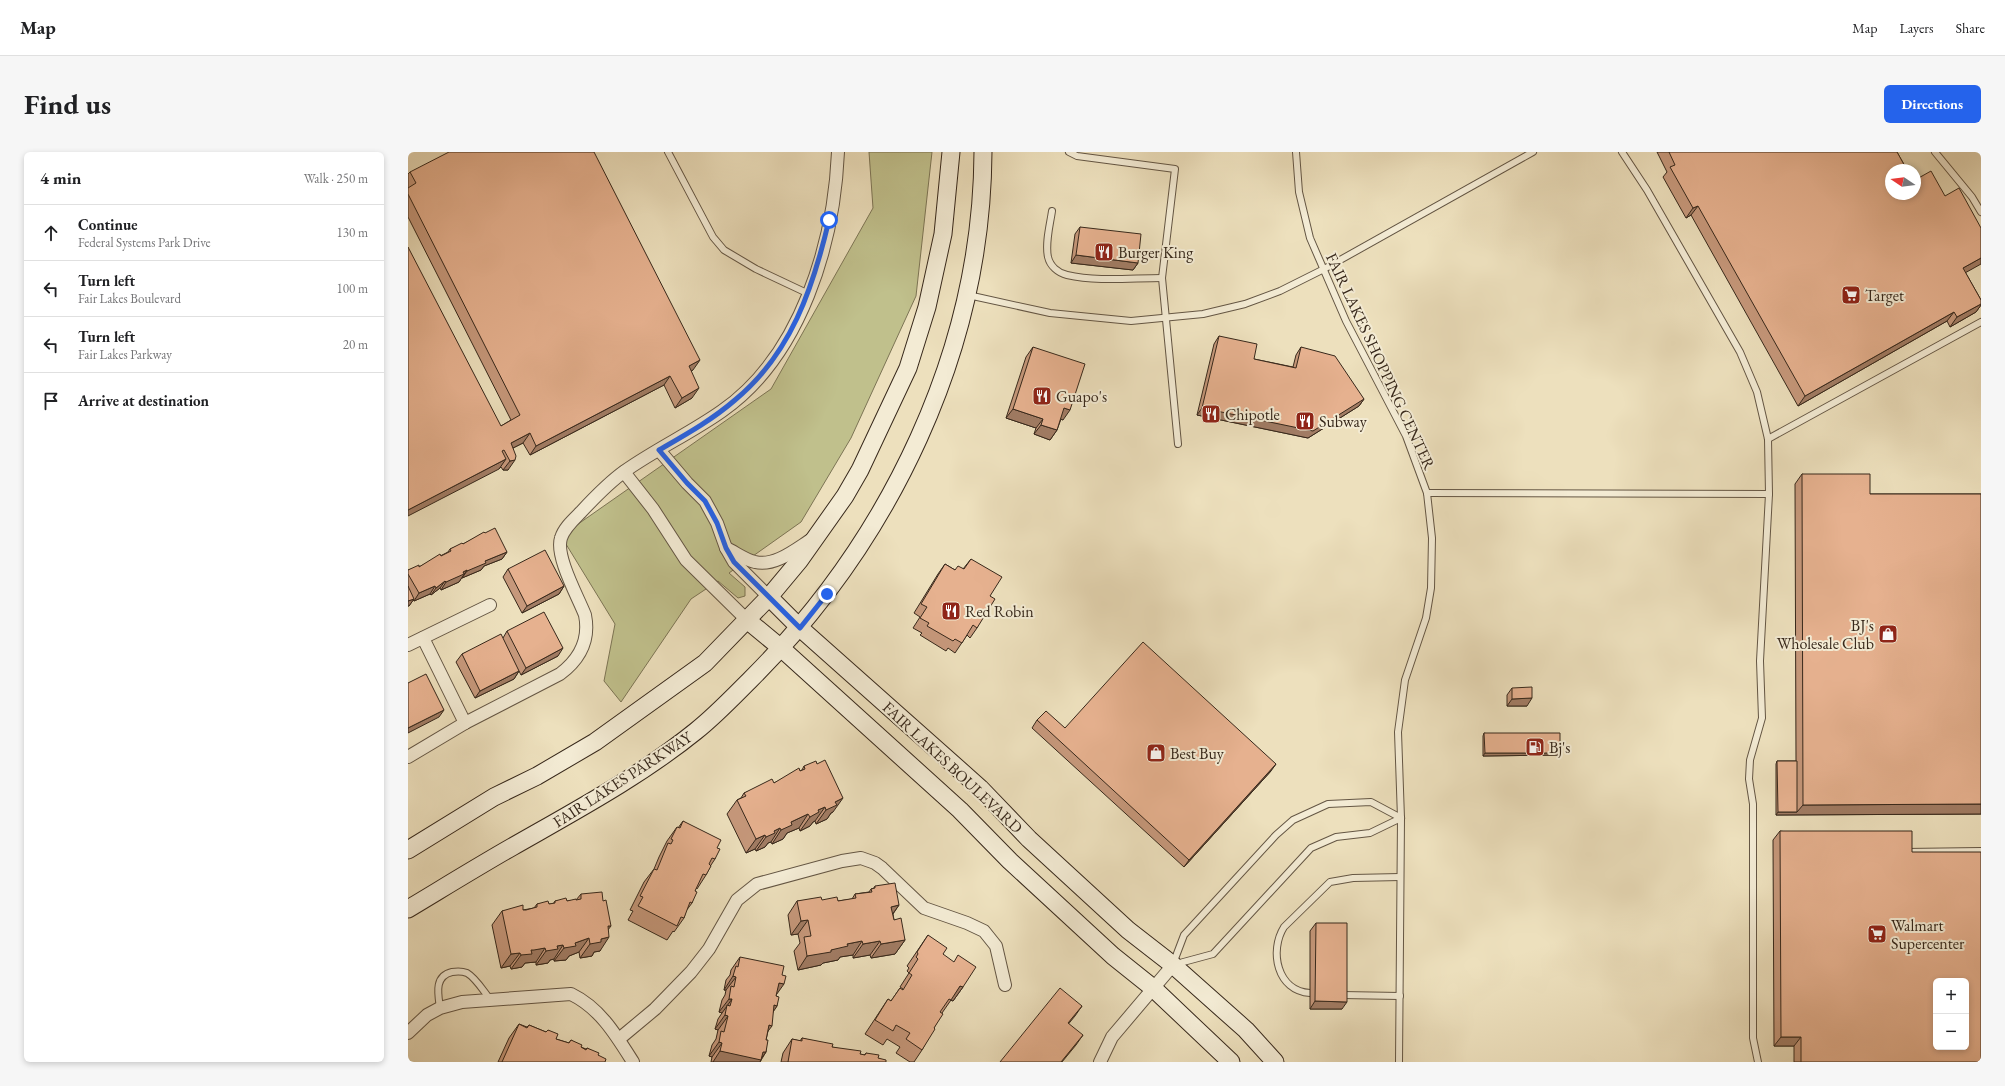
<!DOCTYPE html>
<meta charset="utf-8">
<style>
body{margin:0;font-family:"EB Garamond",serif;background:#f6f6f6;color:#202124}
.controls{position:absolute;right:12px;bottom:12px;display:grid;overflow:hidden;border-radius:6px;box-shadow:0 2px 6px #0003}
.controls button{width:36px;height:36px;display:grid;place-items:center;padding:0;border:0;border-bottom:1px solid #e0e0e0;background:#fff;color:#202124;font:20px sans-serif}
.compass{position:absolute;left:1477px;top:12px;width:36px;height:36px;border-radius:50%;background:#fff;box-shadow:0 2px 6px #0003;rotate:283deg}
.stop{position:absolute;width:12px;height:12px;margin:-9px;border:3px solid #2563eb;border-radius:50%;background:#fff}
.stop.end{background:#2563eb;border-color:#fff;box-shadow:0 1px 4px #0008}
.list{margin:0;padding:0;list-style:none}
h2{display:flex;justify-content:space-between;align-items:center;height:52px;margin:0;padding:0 16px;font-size:17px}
h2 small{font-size:13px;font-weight:400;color:#757577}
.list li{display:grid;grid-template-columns:26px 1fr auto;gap:12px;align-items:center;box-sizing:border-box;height:56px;padding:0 16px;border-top:1px solid #e0e0e0}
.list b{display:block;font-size:15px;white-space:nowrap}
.list p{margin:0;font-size:13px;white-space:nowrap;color:#757577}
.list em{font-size:13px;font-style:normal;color:#757577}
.icon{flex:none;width:22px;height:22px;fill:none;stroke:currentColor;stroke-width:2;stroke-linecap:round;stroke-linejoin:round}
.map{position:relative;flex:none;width:1573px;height:910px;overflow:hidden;border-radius:6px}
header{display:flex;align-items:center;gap:24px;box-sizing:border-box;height:56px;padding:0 20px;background:#fff;border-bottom:1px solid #e0e0e0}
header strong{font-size:19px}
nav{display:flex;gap:22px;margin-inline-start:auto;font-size:14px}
.intro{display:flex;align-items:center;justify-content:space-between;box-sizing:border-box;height:96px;padding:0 24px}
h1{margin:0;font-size:28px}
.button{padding:10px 18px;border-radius:6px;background:#2563eb;color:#fff;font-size:14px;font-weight:700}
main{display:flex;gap:24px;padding:0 24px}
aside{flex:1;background:#fff;border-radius:6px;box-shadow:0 2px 6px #0003}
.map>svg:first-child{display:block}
.green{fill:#c0c08c;stroke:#7c7454}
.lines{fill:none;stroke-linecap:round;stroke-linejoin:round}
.lane-casing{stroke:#645644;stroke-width:8}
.street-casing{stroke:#645644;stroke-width:14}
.secondary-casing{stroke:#37281b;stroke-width:19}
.lane{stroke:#f3ebd4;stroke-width:6}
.street{stroke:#f3ebd4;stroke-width:12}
.secondary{stroke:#f3ebd4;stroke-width:17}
.wall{fill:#c6987b;stroke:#37281b}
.shaded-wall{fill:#a17c64;stroke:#37281b}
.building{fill:#e6b18f;stroke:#37281b;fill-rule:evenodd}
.route{stroke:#2563eb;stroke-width:5}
.labels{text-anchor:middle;stroke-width:4;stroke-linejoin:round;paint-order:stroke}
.poi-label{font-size:16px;fill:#37281b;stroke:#f3ebd4;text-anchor:start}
.street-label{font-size:16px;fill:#37281b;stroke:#f3ebd4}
</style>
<header>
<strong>Map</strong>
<nav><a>Map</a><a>Layers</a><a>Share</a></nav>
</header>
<div class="intro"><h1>Find us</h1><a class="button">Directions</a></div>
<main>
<aside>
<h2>4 min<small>Walk · 250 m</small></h2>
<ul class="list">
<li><svg class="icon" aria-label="ahead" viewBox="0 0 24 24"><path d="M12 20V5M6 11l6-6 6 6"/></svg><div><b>Continue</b><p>Federal Systems Park Drive</p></div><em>130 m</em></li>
<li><svg class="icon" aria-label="left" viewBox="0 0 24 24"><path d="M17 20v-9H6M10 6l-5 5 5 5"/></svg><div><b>Turn left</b><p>Fair Lakes Boulevard</p></div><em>100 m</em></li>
<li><svg class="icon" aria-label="left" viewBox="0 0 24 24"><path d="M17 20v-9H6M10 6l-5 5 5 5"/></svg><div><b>Turn left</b><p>Fair Lakes Parkway</p></div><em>20 m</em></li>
<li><svg class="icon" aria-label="arrive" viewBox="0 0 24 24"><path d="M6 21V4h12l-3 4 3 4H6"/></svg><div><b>Arrive at destination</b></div></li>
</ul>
</aside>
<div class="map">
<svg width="1573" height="910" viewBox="0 0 1573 910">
<rect width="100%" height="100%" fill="#ede0bd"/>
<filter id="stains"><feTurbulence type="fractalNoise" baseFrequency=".005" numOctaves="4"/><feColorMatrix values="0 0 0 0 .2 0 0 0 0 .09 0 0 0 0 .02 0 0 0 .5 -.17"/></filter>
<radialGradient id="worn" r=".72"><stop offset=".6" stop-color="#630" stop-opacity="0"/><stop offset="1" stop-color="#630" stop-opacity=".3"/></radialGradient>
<polygon class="green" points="461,0 524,0 508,144 443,286 393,370 321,421 337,435 337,444 330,446 310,429 283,447 213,550 196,529 207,472 153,384 363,237 465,56"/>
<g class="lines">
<g class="lane-casing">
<g id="lane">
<polyline points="260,0 305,85 316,98 348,117 401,142"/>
<polyline points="661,0 669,4 767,17 754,126 770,292"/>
<polyline points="888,0 891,40 902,86 938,169 998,284 1019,341 1024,386 1023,436 1018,466 997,528 990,580 993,666 991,910"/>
<polyline points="1214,0 1239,38 1332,200 1349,240 1360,287 1361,342 1352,509 1354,566 1342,608 1341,627 1345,652 1345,886 1350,910"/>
<polyline points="1527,0 1564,45 1573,60"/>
<path d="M 644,59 C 642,73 637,91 640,105 C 642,114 650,121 659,123 C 689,130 723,126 754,126"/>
<polyline points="560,143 642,161 723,169 795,162 837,152 872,139 916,117 1125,0"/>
<polyline points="1360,287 1573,170"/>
<polyline points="1019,341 1361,342"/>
<polyline points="1497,700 1573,699"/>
<polyline points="765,812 776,783 868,683 885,668 920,652 963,650 993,666"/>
<polyline points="768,812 805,802 903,696 928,685 962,681 993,666"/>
<path d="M 902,841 C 869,839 861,799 876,775 L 922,730 L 945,726 L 992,725"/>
<polyline points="934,843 992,844"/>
<path d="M 32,856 C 30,842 26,824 44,820 C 50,819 54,819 59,821 C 68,826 76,840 82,847"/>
</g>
</g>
<g class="street-casing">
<g id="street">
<polyline points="251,298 279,331 297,349 309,371 318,396 326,410 361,445"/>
<polyline points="216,320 245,357 278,408 339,468"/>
<path d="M 318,396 C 327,400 337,408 347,410 C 367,415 388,397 404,387"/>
<polyline points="15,486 57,571"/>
<polyline points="0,493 82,453"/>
<path d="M 0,605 L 57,571 L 152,522 C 172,507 182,488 177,463 C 170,445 147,404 153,386 C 156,376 165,368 173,360 C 186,346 200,331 217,319 C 248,297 283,281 314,259 C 393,204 426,92 430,0"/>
<path d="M 0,881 L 19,863 L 32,856 L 54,850 L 163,842 C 192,856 208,883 225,910"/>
<polyline points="211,887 247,857 283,820 301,797 329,748 349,732 434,709 453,706 467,711 474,716 516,756 559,771 576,779 588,794 597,833"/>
<polyline points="692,910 704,885 765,813"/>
</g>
</g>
<g class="secondary-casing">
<g id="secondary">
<polyline points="361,445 392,476 572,636 621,687 720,778 765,813 838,878 867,910"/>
<polyline points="339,468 373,496 552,658 602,709 705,804 745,836 823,910"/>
<polyline points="0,698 86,645 129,624 187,590 297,511 361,445 391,409 437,344 452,318 500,216 519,155 535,82 543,0"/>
<path d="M 0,757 C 35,736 69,715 104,695 C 167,659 231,625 288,579 C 307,564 325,545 343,527 C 482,388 574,199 575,0"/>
</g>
</g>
<use href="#lane" class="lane"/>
<use href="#street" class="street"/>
<use href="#secondary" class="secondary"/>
</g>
<g class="wall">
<polygon points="1249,0 1489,0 1573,148 1573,153 1568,160 1542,175 1539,169 1390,254 1283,63 1278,66 1255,25 1259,20"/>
<polygon points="2,20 285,218 283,219 284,246 267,256 256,233 122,303 115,291 105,296 100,318 95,318 93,315 91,317 93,274 103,268 0,65 0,22"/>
<polygon points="672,75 730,111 725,118 663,111 667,82"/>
<polygon points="811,184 846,207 885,215 888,203 893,195 956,247 951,254 900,286 789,263 806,192"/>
<polygon points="625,195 655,268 653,267 649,278 642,288 626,282 628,276 598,266 618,205"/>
<polygon points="1394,322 1462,342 1573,342 1573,662 1368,663 1368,612 1369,609 1388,609 1387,332"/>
<polygon points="77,381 99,400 94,407 76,414 73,418 54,426 54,425 51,430 33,438 32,436 23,443 22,442 6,449 5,448 1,454 0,454 0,418 11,415 40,400 42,397 55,392"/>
<polygon points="563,407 582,444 569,476 562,486 559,483 547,501 540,496 538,499 512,483 514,481 505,476 512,465 506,461 530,422 537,412 547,418 555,417"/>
<polygon points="100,417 156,434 151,442 114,461 95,425"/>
<polygon points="99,479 150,504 113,523 111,519 106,527 67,546 48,510 54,502 95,486"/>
<polygon points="1104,536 1119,554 1099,554 1099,543"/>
<polygon points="629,568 657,576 863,619 776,715 624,576"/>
<polygon points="1076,581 1152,601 1150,603 1075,604 1075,584"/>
<polygon points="396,614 425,660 423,661 419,667 408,672 407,669 405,670 402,674 392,679 391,676 379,681 375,687 364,692 363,690 360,691 357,695 348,699 347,697 338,701 319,662 329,648 333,646 336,641 366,631 394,618"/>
<polygon points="275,669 309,696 307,707 303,713 298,723 289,737 288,736 287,739 284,751 278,759 276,766 266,780 265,779 259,788 220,768 225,759 222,758 236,730 246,717 251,705 259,689 269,675 270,676"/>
<polygon points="1372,679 1504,700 1573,910 1386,910 1386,894 1366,894 1365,688"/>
<polygon points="467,734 491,753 485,762 486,768 497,788 487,802 463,806 462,803 445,806 445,803 432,805 430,808 415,811 413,813 390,818 386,799 392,791 390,782 383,783 380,763 389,749 430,749 444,747 447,742 461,740 463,737 466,736"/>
<polygon points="173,742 200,777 192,799 186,800 184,804 172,806 171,800 161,804 158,808 146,809 146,807 142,808 140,811 128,813 128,810 117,811 114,815 103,817 102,814 93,816 84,773 94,759 115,758 126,756 129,752 145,752 147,749 159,749 168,748"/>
<polygon points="908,771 934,857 902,857 902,779"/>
<polygon points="520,783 535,802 555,835 545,849 543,848 534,861 514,898 506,910 502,910 488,901 492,895 479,887 475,893 457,882 480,847 483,849 492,836 494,838 495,837 492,835 501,821 499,819 501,816 499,814"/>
<polygon points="332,805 368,843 369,854 365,859 360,879 358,888 358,900 352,910 303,910 304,905 301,904 304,893 308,887 310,878 307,877 310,867 314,861 311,860 314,848 317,843 318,838 316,838 318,828 322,823 323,818"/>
<polygon points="111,872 119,875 121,873 138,880 140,878 148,887 161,891 163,888 173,895 178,897 179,896 190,903 197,910 90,910 101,886"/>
<polygon points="394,886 424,895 456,903 458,901 478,910 373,910 375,901 384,887 392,889"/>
</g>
<g class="shaded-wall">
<polygon points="1290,54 1283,63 1278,66 1285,56"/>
<polygon points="668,103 730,111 725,118 663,111"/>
<polygon points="1573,106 1573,112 1548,126 1555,116"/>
<polygon points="1573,152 1573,153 1568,160 1542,175 1549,165"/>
<polygon points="1546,160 1539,169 1390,254 1397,244"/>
<polygon points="292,208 285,218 274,224 281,214"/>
<polygon points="262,224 256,233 122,303 128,294"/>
<polygon points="291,236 284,246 267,256 274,246"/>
<polygon points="956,247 951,254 900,286 789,263 794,256"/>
<polygon points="656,256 662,258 655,268 650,266"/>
<polygon points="605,257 635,267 628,276 598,266"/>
<polygon points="633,273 649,278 642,288 626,282"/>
<polygon points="122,281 115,291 97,300 103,291"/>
<polygon points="98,307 91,317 0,364 0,358"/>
<polygon points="107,308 100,318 95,318 102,309"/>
<polygon points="99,400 94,407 76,414 73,418 54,426 59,419 77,409"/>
<polygon points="59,418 51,430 33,438 38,430"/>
<polygon points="37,429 32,436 23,443 28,436"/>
<polygon points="27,434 22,442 6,449 11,441"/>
<polygon points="156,434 151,442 114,461 119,454"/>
<polygon points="6,447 1,454 0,454 0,449"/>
<polygon points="155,496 150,504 113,523 118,516"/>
<polygon points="111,519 106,527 67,546 72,539"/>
<polygon points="1124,546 1119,554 1099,554 1104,547"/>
<polygon points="36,558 31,565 0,581 0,576"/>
<polygon points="1077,601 1152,601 1150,603 1075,604"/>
<polygon points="868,612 863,619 776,715 781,708"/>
<polygon points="435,646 425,660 423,661 419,667 408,672 418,658 427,650"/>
<polygon points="1573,652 1573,662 1368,663 1370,660 1389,660 1395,653"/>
<polygon points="417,655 407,669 405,670 402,674 392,679 402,665 410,658"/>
<polygon points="400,662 391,676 379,681 375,687 364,692 373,678 383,670"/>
<polygon points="372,676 363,690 360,691 357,695 348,699 358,685 366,679"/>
<polygon points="357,683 347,697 338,701 348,687"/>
<polygon points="491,753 481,767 483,755"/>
<polygon points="400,768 390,782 383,783 393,769"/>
<polygon points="200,774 203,774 193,787 201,785 192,799 186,800 184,804 172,806 182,792"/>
<polygon points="181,786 171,800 161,804 158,808 146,809 156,796 167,791"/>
<polygon points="497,788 487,802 463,806 473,792"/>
<polygon points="454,789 445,803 432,805 430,808 415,811 413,813 390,818 399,804 423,798 439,792"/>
<polygon points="472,789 462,803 445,806 455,792"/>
<polygon points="155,793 146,807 142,808 140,811 128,813 138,799 149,794"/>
<polygon points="137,796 128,810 117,811 114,815 103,817 113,803 123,798"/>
<polygon points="112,801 102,814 93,816 103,802"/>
<polygon points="325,824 328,825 318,838 316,838"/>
<polygon points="371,831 376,832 366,846"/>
<polygon points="552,834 555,835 545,849 542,848"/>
<polygon points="321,847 324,847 314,861 311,860"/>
<polygon points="907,849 939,850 934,857 902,857"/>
<polygon points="366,853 369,854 360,868"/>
<polygon points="674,854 667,864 653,881 660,871"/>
<polygon points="317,863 320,864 310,878 307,877"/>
<polygon points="361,873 364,874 354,887"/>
<polygon points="675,883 668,893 654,910 653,910"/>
<polygon points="1373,885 1393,885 1386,894 1366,894"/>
<polygon points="311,890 314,891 304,905 301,904"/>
<polygon points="312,899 355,900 358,900 352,908 353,908 352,910 305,910"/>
</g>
<g class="building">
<polygon points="41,0 186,0 292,208 281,214 291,236 274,246 262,224 128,294 122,281 103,291 108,304 107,308 102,309 96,298 94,299 98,307 0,358 0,95 93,274 112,263 0,42 0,36 8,31 2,20"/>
<polygon points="1261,0 1489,0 1499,18 1483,18 1483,42 1507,42 1507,28 1523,19 1537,44 1551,36 1573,76 1573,106 1555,116 1573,148 1573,152 1549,165 1546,160 1397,244 1290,54 1285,56 1262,15 1267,13"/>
<polygon points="672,75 733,82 730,111 668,103"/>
<polygon points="811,184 849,192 846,207 888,216 893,195 927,204 956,247 905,279 794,256"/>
<polygon points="625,195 677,212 662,258 656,256 649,278 633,273 635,267 605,257"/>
<polygon points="1394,322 1462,322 1462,342 1573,342 1573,652 1395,653"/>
<polygon points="87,376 99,400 77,409 78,411 59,419 59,418 55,420 56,422 38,430 37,429 28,436 27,434 11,441 0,422 0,418 11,413 11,415 32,402 33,404 43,399 42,397 54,391 55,392 76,380 77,381"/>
<polygon points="137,398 156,434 119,454 100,417"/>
<polygon points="563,407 594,425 582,444 587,447 569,476 565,473 554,491 547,487 545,489 519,474 521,471 512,466 519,455 513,452 537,412 547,418 550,414 556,417"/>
<polygon points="0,434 6,447 0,449"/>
<polygon points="136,460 155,496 118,516 99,479"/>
<polygon points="93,482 111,519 72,539 54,502"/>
<polygon points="735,490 868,612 781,708 629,568 638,559 657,576"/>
<polygon points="18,522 36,558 0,576 0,531"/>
<polygon points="1124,535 1124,546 1104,547 1104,536"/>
<polygon points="1076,581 1152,581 1152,601 1077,601"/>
<polygon points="417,608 435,646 427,650 429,653 418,658 417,655 410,658 411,660 402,665 400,662 383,670 384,673 373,678 372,676 366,679 367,681 358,685 357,683 348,687 329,648 338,644 336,641 364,627 366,631 391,616 392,619 397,617 396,614 408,609 409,612"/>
<polygon points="1369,609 1389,609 1389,660 1370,660"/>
<polygon points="275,669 313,688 309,696 312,697 307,707 304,706 301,712 303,714 298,723 295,722 287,739 289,740 284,751 282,750 276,766 273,765 269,774 230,754 235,745 232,744 246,717 249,718 260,691 263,692 265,688 263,687 269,675 272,676"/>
<path d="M 1372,679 L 1504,679 L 1504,700 L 1573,700 L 1573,910 L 1393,910 L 1393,885 L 1373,885 ZM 1528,829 L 1558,829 L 1558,895 L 1528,895 Z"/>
<polygon points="487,731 491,753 483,755 486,768 493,766 497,788 473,792 472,789 455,792 454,789 439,792 440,794 423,798 423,800 399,804 396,785 403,784 400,768 393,769 389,749 413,745 414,748 429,745 430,749 448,746 447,742 464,740 463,737 467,736 467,734"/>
<polygon points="194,740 195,749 198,748 203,774 200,774 201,785 193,787 193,790 182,792 181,786 167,791 168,794 156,796 155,793 149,794 150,797 138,799 137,796 126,798 123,798 124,802 113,803 112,801 103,802 94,759 115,753 115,758 118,758 129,755 129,752 140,749 141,752 147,751 147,749 158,746 159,749 168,747 168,748 173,747 173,742"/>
<polygon points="908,771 939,771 939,850 907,849"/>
<polygon points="520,783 539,796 535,802 546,810 550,803 568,815 555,835 552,834 543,848 541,847 532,860 535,862 526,876 527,877 514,898 498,887 502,881 488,873 485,879 467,868 480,847 483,849 492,836 495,838 504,823 501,821 510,807 508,805 510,802 509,800"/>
<polygon points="332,805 376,814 374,823 378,824 376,832 371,831 368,844 371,845 369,854 366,853 364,874 361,873 358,888 360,888 358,900 355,900 353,908 312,899 314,891 311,890 313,879 316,880 320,864 317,863 319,853 322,854 324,847 321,847 323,834 326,835 328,825 325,824 328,814 330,815"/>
<polygon points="652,836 674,854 660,871 675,883 653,910 592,910"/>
<polygon points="111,872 119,876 121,873 138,880 140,878 150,882 148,887 161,891 163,888 174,893 173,895 178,898 179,896 191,901 190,903 198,907 197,910 94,910"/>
<polygon points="394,886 425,892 424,895 453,899 452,902 457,903 458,901 471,903 470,906 478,908 478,910 380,910 384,887 394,889"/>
</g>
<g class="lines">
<path class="route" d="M 419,442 L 392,476 L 326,410 L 318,396 L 309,371 L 297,349 L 279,331 L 251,298 C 277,283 304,268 327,248 C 383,202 405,136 421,68"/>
</g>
<defs>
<g id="restaurant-square" transform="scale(1)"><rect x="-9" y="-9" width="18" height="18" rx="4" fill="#8f2418" stroke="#f3ebd4"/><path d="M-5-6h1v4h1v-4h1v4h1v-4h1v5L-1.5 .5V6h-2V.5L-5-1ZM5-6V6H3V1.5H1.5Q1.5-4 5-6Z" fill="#fff"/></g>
<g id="supermarket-square" transform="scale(1)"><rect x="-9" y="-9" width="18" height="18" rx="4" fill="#8f2418" stroke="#f3ebd4"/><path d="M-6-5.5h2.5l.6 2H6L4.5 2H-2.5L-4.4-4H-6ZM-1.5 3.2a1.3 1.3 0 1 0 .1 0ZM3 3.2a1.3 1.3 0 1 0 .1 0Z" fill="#fff"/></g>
<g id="shop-square" transform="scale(1)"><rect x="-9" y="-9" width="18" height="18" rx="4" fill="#8f2418" stroke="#f3ebd4"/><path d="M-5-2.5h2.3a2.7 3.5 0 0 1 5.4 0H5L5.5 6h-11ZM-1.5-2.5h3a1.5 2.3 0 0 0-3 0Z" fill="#fff"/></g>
<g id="fuel-square" transform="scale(1)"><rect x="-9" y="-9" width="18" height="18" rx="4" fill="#8f2418" stroke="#f3ebd4"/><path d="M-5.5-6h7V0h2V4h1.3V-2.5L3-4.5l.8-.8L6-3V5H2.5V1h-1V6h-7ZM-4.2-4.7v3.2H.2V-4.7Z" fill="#fff"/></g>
</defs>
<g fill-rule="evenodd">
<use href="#restaurant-square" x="696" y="100"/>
<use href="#supermarket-square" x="1443" y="143"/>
<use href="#restaurant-square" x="634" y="244"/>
<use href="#restaurant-square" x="803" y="262"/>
<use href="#restaurant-square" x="897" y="269"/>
<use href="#restaurant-square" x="543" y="459"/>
<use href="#shop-square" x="1480" y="482"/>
<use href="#fuel-square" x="1127" y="595"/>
<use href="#shop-square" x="748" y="601"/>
<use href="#supermarket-square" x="1469" y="782"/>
</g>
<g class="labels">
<g class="poi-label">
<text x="710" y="106">Burger King</text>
<text x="1457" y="149">Target</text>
<text x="648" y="250">Guapo's</text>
<text x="817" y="268">Chipotle</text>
<text x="911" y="275">Subway</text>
<text x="557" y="465">Red Robin</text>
<text x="1466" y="479" text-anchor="end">BJ's<tspan x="1466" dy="18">Wholesale Club</tspan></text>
<text x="1141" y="601">Bj's</text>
<text x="762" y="607">Best Buy</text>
<text x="1483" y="779">Walmart<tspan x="1483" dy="18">Supercenter</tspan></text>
</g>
<g class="street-label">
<text transform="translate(973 209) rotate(65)" y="6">FAIR LAKES SHOPPING CENTER</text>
<text transform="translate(545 615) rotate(43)" y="6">FAIR LAKES BOULEVARD</text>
<text transform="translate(214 627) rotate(-33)" y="6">FAIR LAKES PARKWAY</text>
</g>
</g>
<rect width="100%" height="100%" filter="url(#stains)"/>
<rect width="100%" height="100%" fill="url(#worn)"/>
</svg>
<div class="controls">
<button>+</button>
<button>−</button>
</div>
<svg class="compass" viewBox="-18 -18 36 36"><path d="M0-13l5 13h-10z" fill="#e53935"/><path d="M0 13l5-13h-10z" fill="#757577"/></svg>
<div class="stop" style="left:421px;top:68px"></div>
<div class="stop end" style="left:419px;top:442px"></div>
</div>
</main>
